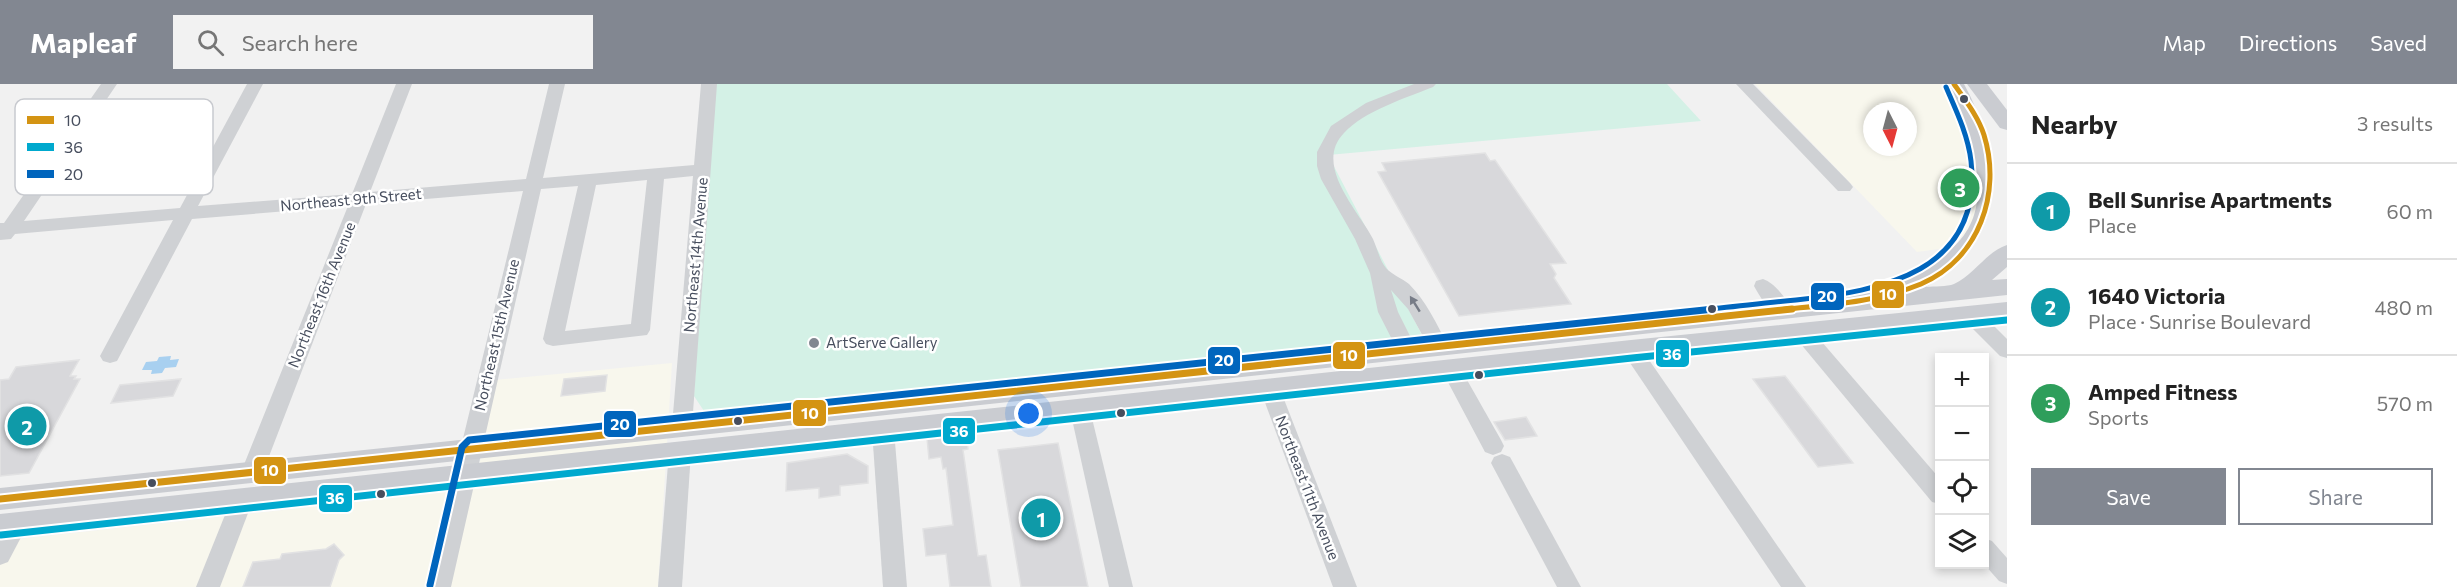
<!DOCTYPE html>
<meta charset="utf-8">
<style>
body{margin:0;font-family:Commissioner,sans-serif;background:#f2f2f2;color:#222}
.controls{position:absolute;right:18px;bottom:18px;display:grid;overflow:hidden;border-radius:0px;box-shadow:0 3px 9px #0003}
.controls button{width:54px;height:54px;display:grid;place-items:center;padding:0;border:0;border-bottom:2px solid #e0e0e0;background:#fff;color:#222;font:30px sans-serif}
.compass{position:absolute;left:1863px;top:18px;width:54px;height:54px;border-radius:50%;background:#fff;box-shadow:0 3px 9px #0003;rotate:174deg}
.you{position:absolute;left:1029px;top:330px;width:21px;height:21px;margin:-15px;border:4px solid #fff;border-radius:50%;background:#1a73e8;box-shadow:0 0 0 9px #1a73e833}
.badge{display:grid;place-items:center;width:39px;height:39px;border-radius:50%;background:#828791;color:#fff;font-size:20px;font-weight:700}
.pin{position:absolute;translate:-50% -50%;border:3px solid #fff;box-shadow:0 2px 6px #0006}
.list{margin:0;padding:0;list-style:none}
h2{display:flex;justify-content:space-between;align-items:center;height:78px;margin:0;padding:0 24px;font-size:26px}
h2 small{font-size:20px;font-weight:400;color:#767676}
.list li{display:grid;grid-template-columns:39px 1fr auto;gap:18px;align-items:center;box-sizing:border-box;height:96px;padding:0 24px;border-top:2px solid #e0e0e0}
.list b{display:block;font-size:22px;white-space:nowrap}
.list p{margin:0;font-size:20px;white-space:nowrap;color:#767676}
.list em{font-size:20px;font-style:normal;color:#767676}
.actions{display:flex;gap:12px;padding:18px 24px}
.actions a{flex:1;padding:14px 0;border:2px solid #828791;border-radius:0px;text-align:center;font-size:21px;color:#828791}
.actions .main{background:#828791;color:#fff}
.icon{flex:none;width:33px;height:33px;fill:none;stroke:currentColor;stroke-width:2;stroke-linecap:round;stroke-linejoin:round}
.map{position:relative;flex:none;width:2007px;height:503px;overflow:hidden}
header{display:flex;align-items:center;gap:36px;box-sizing:border-box;height:84px;padding:0 30px;background:#828791;color:#fff}
header strong{font-size:28px}
nav{display:flex;gap:33px;margin-inline-start:auto;font-size:21px}
.search{width:420px;height:54px;background:#f2f2f2;display:flex;align-items:center;gap:15px;box-sizing:border-box;padding:0 21px;border-radius:0px;color:#767676;font-size:22px}
main{display:flex}
aside{flex:1;background:#fff}
.map>svg:first-child{display:block}
.commercial{fill:#f8f7ed;fill-rule:evenodd}
.green{fill:#d4f1e6}
.water{fill:#a8d0f0}
.building{fill:#d8d8db;stroke:#e2e2e3;stroke-width:1.5}
.lines{fill:none;stroke-linecap:round;stroke-linejoin:round}
.minor{fill:#cfd1d4;fill-rule:evenodd}
.major{fill:#caccd1;fill-rule:evenodd}
.bus-1-far1-casing{stroke:#fff;stroke-width:9}
.bus-1-casing{stroke:#fff;stroke-width:11}
.bus-2-casing{stroke:#fff;stroke-width:11}
.bus-3-far1-casing{stroke:#fff;stroke-width:9}
.bus-3-casing{stroke:#fff;stroke-width:11}
.bus-1-far1{stroke:#d49413;stroke-width:5}
.bus-1{stroke:#d49413;stroke-width:7}
.bus-2{stroke:#00a9ce;stroke-width:7}
.bus-3-far1{stroke:#0065bd;stroke-width:5}
.bus-3{stroke:#0065bd;stroke-width:7}
.oneway{fill:#777c87}
.bus-dot{fill:#474e5e;stroke:#fff;stroke-width:2}
.poi-dot{fill:#828791;stroke:#fff;stroke-width:2}
.labels{text-anchor:middle;stroke-width:5;stroke-linejoin:round;paint-order:stroke}
.street-label{font-size:15px;fill:#474e5e;stroke:#fff}
.poi-label{font-size:15px;fill:#474e5e;stroke:#fff;text-anchor:start}
.key{fill:#fff;stroke:#c8cacf;stroke-width:1.5}
.key-label{font-size:16px;fill:#474e5e}
.line-badge{stroke:#fff;stroke-width:2}
.badge-label{font-size:16px;text-anchor:middle;font-weight:bold;fill:#fff}
</style>
<header>
<strong>Mapleaf</strong>
<div class="search"><svg class="icon" aria-label="search" viewBox="0 0 24 24"><circle cx="10" cy="10" r="6"/><path d="M15 15l6 6"/></svg>Search here</div>
<nav><a>Map</a><a>Directions</a><a>Saved</a></nav>
</header>
<main>
<div class="map">
<svg width="2007" height="503" viewBox="0 0 2007 503">
<rect width="100%" height="100%" fill="#f1f1f1"/>
<g class="commercial">
<path d="M 1755,0 L 1942,0 L 1970,39 L 1989,100 L 1974,139 L 1953,163 L 1917,168 ZM 1872,27 L 1908,27 L 1908,63 L 1872,63 Z"/>
<polygon points="672,279 658,503 0,503 0,457 475,405 495,296"/>
</g>
<polygon class="green" points="715,0 1667,0 1701,37 1328,71 1423,253 704,327 694,312"/>
<polygon class="water" points="171,272 170,276 179,275 176,283 165,284 162,289 151,290 152,286 142,286 146,278 157,277 159,273"/>
<g class="building">
<polygon points="1485,69 1490,77 1495,76 1566,179 1550,180 1556,190 1554,194 1571,220 1459,232 1378,88 1386,87 1382,79"/>
<polygon points="79,276 70,292 76,292 74,295 80,295 29,389 0,392 0,296 9,295 16,283"/>
<polygon points="607,291 605,307 561,312 564,295"/>
<polygon points="1785,292 1853,379 1818,383 1753,295"/>
<polygon points="181,295 173,312 111,319 120,301"/>
<polygon points="1526,333 1537,352 1505,356 1494,338"/>
<polygon points="966,350 968,365 963,366 978,472 986,471 991,503 950,503 946,470 926,472 923,445 953,441 946,384 943,385 941,373 929,375 927,354"/>
<polygon points="1058,359 1088,503 1021,503 998,366"/>
<polygon points="847,370 868,382 868,399 840,402 840,411 819,414 819,404 786,407 787,379"/>
<polygon points="334,460 344,471 339,476 330,503 243,503 253,478 280,475 282,470 326,465"/>
</g>
<g class="lines">
<g class="minor">
<path d="M 101,0 L 117,0 L 24,137 L 180,124 L 247,0 L 263,0 L 198,122 L 352,110 L 396,0 L 412,0 L 370,108 L 526,95 L 549,0 L 565,0 L 543,94 L 694,81 L 701,0 L 717,0 L 692,342 L 689,348 L 682,350 L 675,348 L 672,342 L 693,92 L 664,95 L 650,246 L 647,251 L 553,262 L 546,260 L 543,255 L 578,102 L 541,105 L 451,503 L 427,503 L 523,107 L 366,120 L 263,388 L 260,394 L 252,397 L 244,394 L 241,388 L 348,122 L 192,135 L 117,277 L 110,279 L 103,277 L 100,272 L 173,136 L 15,150 L 11,155 L 0,156 L 0,139 L 4,139 ZM 647,96 L 631,240 L 565,247 L 596,101 Z"/>
<path d="M 1414,0 L 1436,0 L 1433,3 C 1406,14 1364,27 1344,49 C 1313,81 1358,126 1373,155 C 1377,164 1380,177 1386,184 C 1392,191 1402,194 1409,200 C 1426,217 1437,240 1448,262 L 1445,267 L 1438,269 L 1431,267 L 1408,225 L 1391,206 L 1398,228 L 1417,266 L 1414,271 L 1407,273 L 1400,271 L 1378,228 L 1370,189 L 1355,155 L 1321,95 L 1317,82 L 1317,68 L 1331,42 L 1366,19 Z"/>
<polygon points="1736,0 1753,0 1850,99 1853,103 1850,107 1838,107"/>
<path d="M 1763,195 C 1775,199 1786,215 1793,226 L 1790,231 C 1774,236 1761,215 1754,202 L 1756,197 Z"/>
<polygon points="1972,225 1979,227 2007,255 2007,274 2000,272 1965,237 1962,232 1965,227"/>
<polygon points="1802,241 1809,243 1940,395 1940,420 1932,418 1795,253 1792,248 1795,243"/>
<polygon points="1631,258 1638,260 1806,503 1781,503 1624,270 1621,265 1624,260"/>
<polygon points="1451,277 1458,280 1501,356 1504,362 1501,368 1493,371 1485,368 1441,285 1444,280"/>
<polygon points="1270,297 1277,299 1280,305 1357,503 1333,503 1260,305 1263,299"/>
<polygon points="1080,318 1087,320 1090,326 1133,503 1109,503 1070,326 1073,320"/>
<polygon points="883,338 890,340 894,346 907,503 883,503 872,346 876,340"/>
<polygon points="680,359 688,362 691,368 682,503 658,503 669,368 672,362"/>
<polygon points="1502,370 1510,373 1581,503 1557,503 1491,379 1494,373"/>
<polygon points="242,407 250,409 253,416 220,503 196,503 231,416 234,409"/>
<polygon points="17,430 25,433 28,440 8,478 0,481 0,449 9,433"/>
<polygon points="1984,454 1992,457 2007,474 2007,500 1999,497 1984,480"/>
</g>
<g class="major">
<path d="M 1944,0 L 1964,0 C 2007,80 2007,156 1926,203 C 1934,202 1947,203 1954,200 C 1974,191 1987,167 2007,161 L 2007,183 L 1992,196 L 2007,195 L 2007,211 L 0,426 L 0,404 L 1889,207 L 1892,200 C 1913,190 1933,181 1951,165 C 2002,122 1969,48 1944,0 Z"/>
<polygon points="1967,0 1987,0 2007,26 2007,46 2000,44"/>
<polygon points="2007,218 2007,236 1631,274 0,454 0,430 1631,256"/>
</g>
<g class="bus-1-far1-casing">
<path id="bus-1-far1" d="M 1778,226 C 1826,221 1875,219 1921,200 C 1979,175 2002,109 1984,51 C 1978,32 1965,16 1954,0"/>
</g>
<g class="bus-1-casing">
<polyline id="bus-1" points="0,415 1792,225"/>
</g>
<g class="bus-2-casing">
<polyline id="bus-2" points="1,451 1632,274 2007,236"/>
</g>
<g class="bus-3-far1-casing">
<path id="bus-3-far1" d="M 1700,226 C 1732,223 1764,219 1796,216 C 1882,207 1983,188 1971,77 C 1968,51 1956,26 1946,3"/>
</g>
<g class="bus-3-casing">
<polyline id="bus-3" points="430,501 462,363 469,356 1714,225"/>
</g>
<use href="#bus-1-far1" class="bus-1-far1"/>
<use href="#bus-1" class="bus-1"/>
<use href="#bus-2" class="bus-2"/>
<use href="#bus-3-far1" class="bus-3-far1"/>
<use href="#bus-3" class="bus-3"/>
</g>
<defs><path id="oneway-solid" d="M-6-.8H1V-3.2L6.5 0L1 3.2V.8H-6Z" transform="scale(1.5)"/></defs>
<use class="oneway" href="#oneway-solid" transform="translate(1415 220) rotate(-122)"/>
<g class="bus-dot">
<circle cx="1964" cy="15" r="5"/>
<circle cx="1712" cy="225" r="5"/>
<circle cx="1479" cy="291" r="5"/>
<circle cx="1121" cy="329" r="5"/>
<circle cx="738" cy="337" r="5"/>
<circle cx="152" cy="399" r="5"/>
<circle cx="381" cy="410" r="5"/>
</g>
<circle class="poi-dot" cx="814" cy="259" r="6"/>
<g class="labels">
<g class="street-label">
<text transform="translate(351 116) rotate(-5)" y="5">Northeast 9th Street</text>
<text transform="translate(696 171) rotate(-85)" y="5">Northeast 14th Avenue</text>
<text transform="translate(322 211) rotate(-68)" y="5">Northeast 16th Avenue</text>
<text transform="translate(497 251) rotate(-77)" y="5">Northeast 15th Avenue</text>
<text transform="translate(1307 404) rotate(69)" y="5">Northeast 11th Avenue</text>
</g>
<g class="poi-label">
<text x="826" y="264">ArtServe Gallery</text>
</g>
</g>
<rect x="15" y="15" width="198" height="96" rx="9" class="key"/>
<rect x="27" y="32" width="27" height="8" fill="#d49413"/>
<rect x="27" y="59" width="27" height="8" fill="#00a9ce"/>
<rect x="27" y="86" width="27" height="8" fill="#0065bd"/>
<g class="key-label">
<text x="64" y="42">10</text>
<text x="64" y="69">36</text>
<text x="64" y="96">20</text>
</g>
<g class="line-badge">
<rect x="1871" y="196" width="34" height="29" rx="6" fill="#d49413"/>
<rect x="1810" y="198" width="35" height="29" rx="6" fill="#0065bd"/>
<rect x="1655" y="255" width="35" height="29" rx="6" fill="#00a9ce"/>
<rect x="1332" y="257" width="34" height="29" rx="6" fill="#d49413"/>
<rect x="1207" y="262" width="34" height="29" rx="6" fill="#0065bd"/>
<rect x="792" y="315" width="35" height="28" rx="6" fill="#d49413"/>
<rect x="603" y="326" width="34" height="28" rx="6" fill="#0065bd"/>
<rect x="942" y="333" width="34" height="28" rx="6" fill="#00a9ce"/>
<rect x="253" y="372" width="34" height="29" rx="6" fill="#d49413"/>
<rect x="318" y="400" width="35" height="29" rx="6" fill="#00a9ce"/>
</g>
<g class="badge-label">
<text x="1888" y="216">10</text>
<text x="1827" y="218">20</text>
<text x="1672" y="276">36</text>
<text x="1349" y="277">10</text>
<text x="1224" y="282">20</text>
<text x="810" y="335">10</text>
<text x="620" y="346">20</text>
<text x="959" y="353">36</text>
<text x="270" y="392">10</text>
<text x="335" y="420">36</text>
</g>
</svg>
<div class="controls">
<button>+</button>
<button>−</button>
<button><svg class="icon" aria-label="locate" viewBox="0 0 24 24"><circle cx="12" cy="12" r="6"/><path d="M12 2v4M12 18v4M2 12h4M18 12h4"/></svg></button>
<button><svg class="icon" aria-label="layers" viewBox="0 0 24 24"><path d="M12 4l9 5-9 5-9-5zM3 14l9 5 9-5"/></svg></button>
</div>
<svg class="compass" viewBox="-18 -18 36 36"><path d="M0-13l5 13h-10z" fill="#e53935"/><path d="M0 13l5-13h-10z" fill="#767676"/></svg>
<div class="you"></div>
<div class="pin badge" style="left:1041px;top:434px;background:#0f9aa8">1</div>
<div class="pin badge" style="left:27px;top:342px;background:#0f9aa8">2</div>
<div class="pin badge" style="left:1960px;top:104px;background:#2e9e5b">3</div>
</div>
<aside>
<h2>Nearby<small>3 results</small></h2>
<ul class="list">
<li><span class="badge" style="background:#0f9aa8">1</span><div><b>Bell Sunrise Apartments</b><p>Place</p></div><em>60 m</em></li>
<li><span class="badge" style="background:#0f9aa8">2</span><div><b>1640 Victoria</b><p>Place · Sunrise Boulevard</p></div><em>480 m</em></li>
<li><span class="badge" style="background:#2e9e5b">3</span><div><b>Amped Fitness</b><p>Sports</p></div><em>570 m</em></li>
</ul>
<div class="actions"><a class="main">Save</a><a>Share</a></div>
</aside>
</main>
